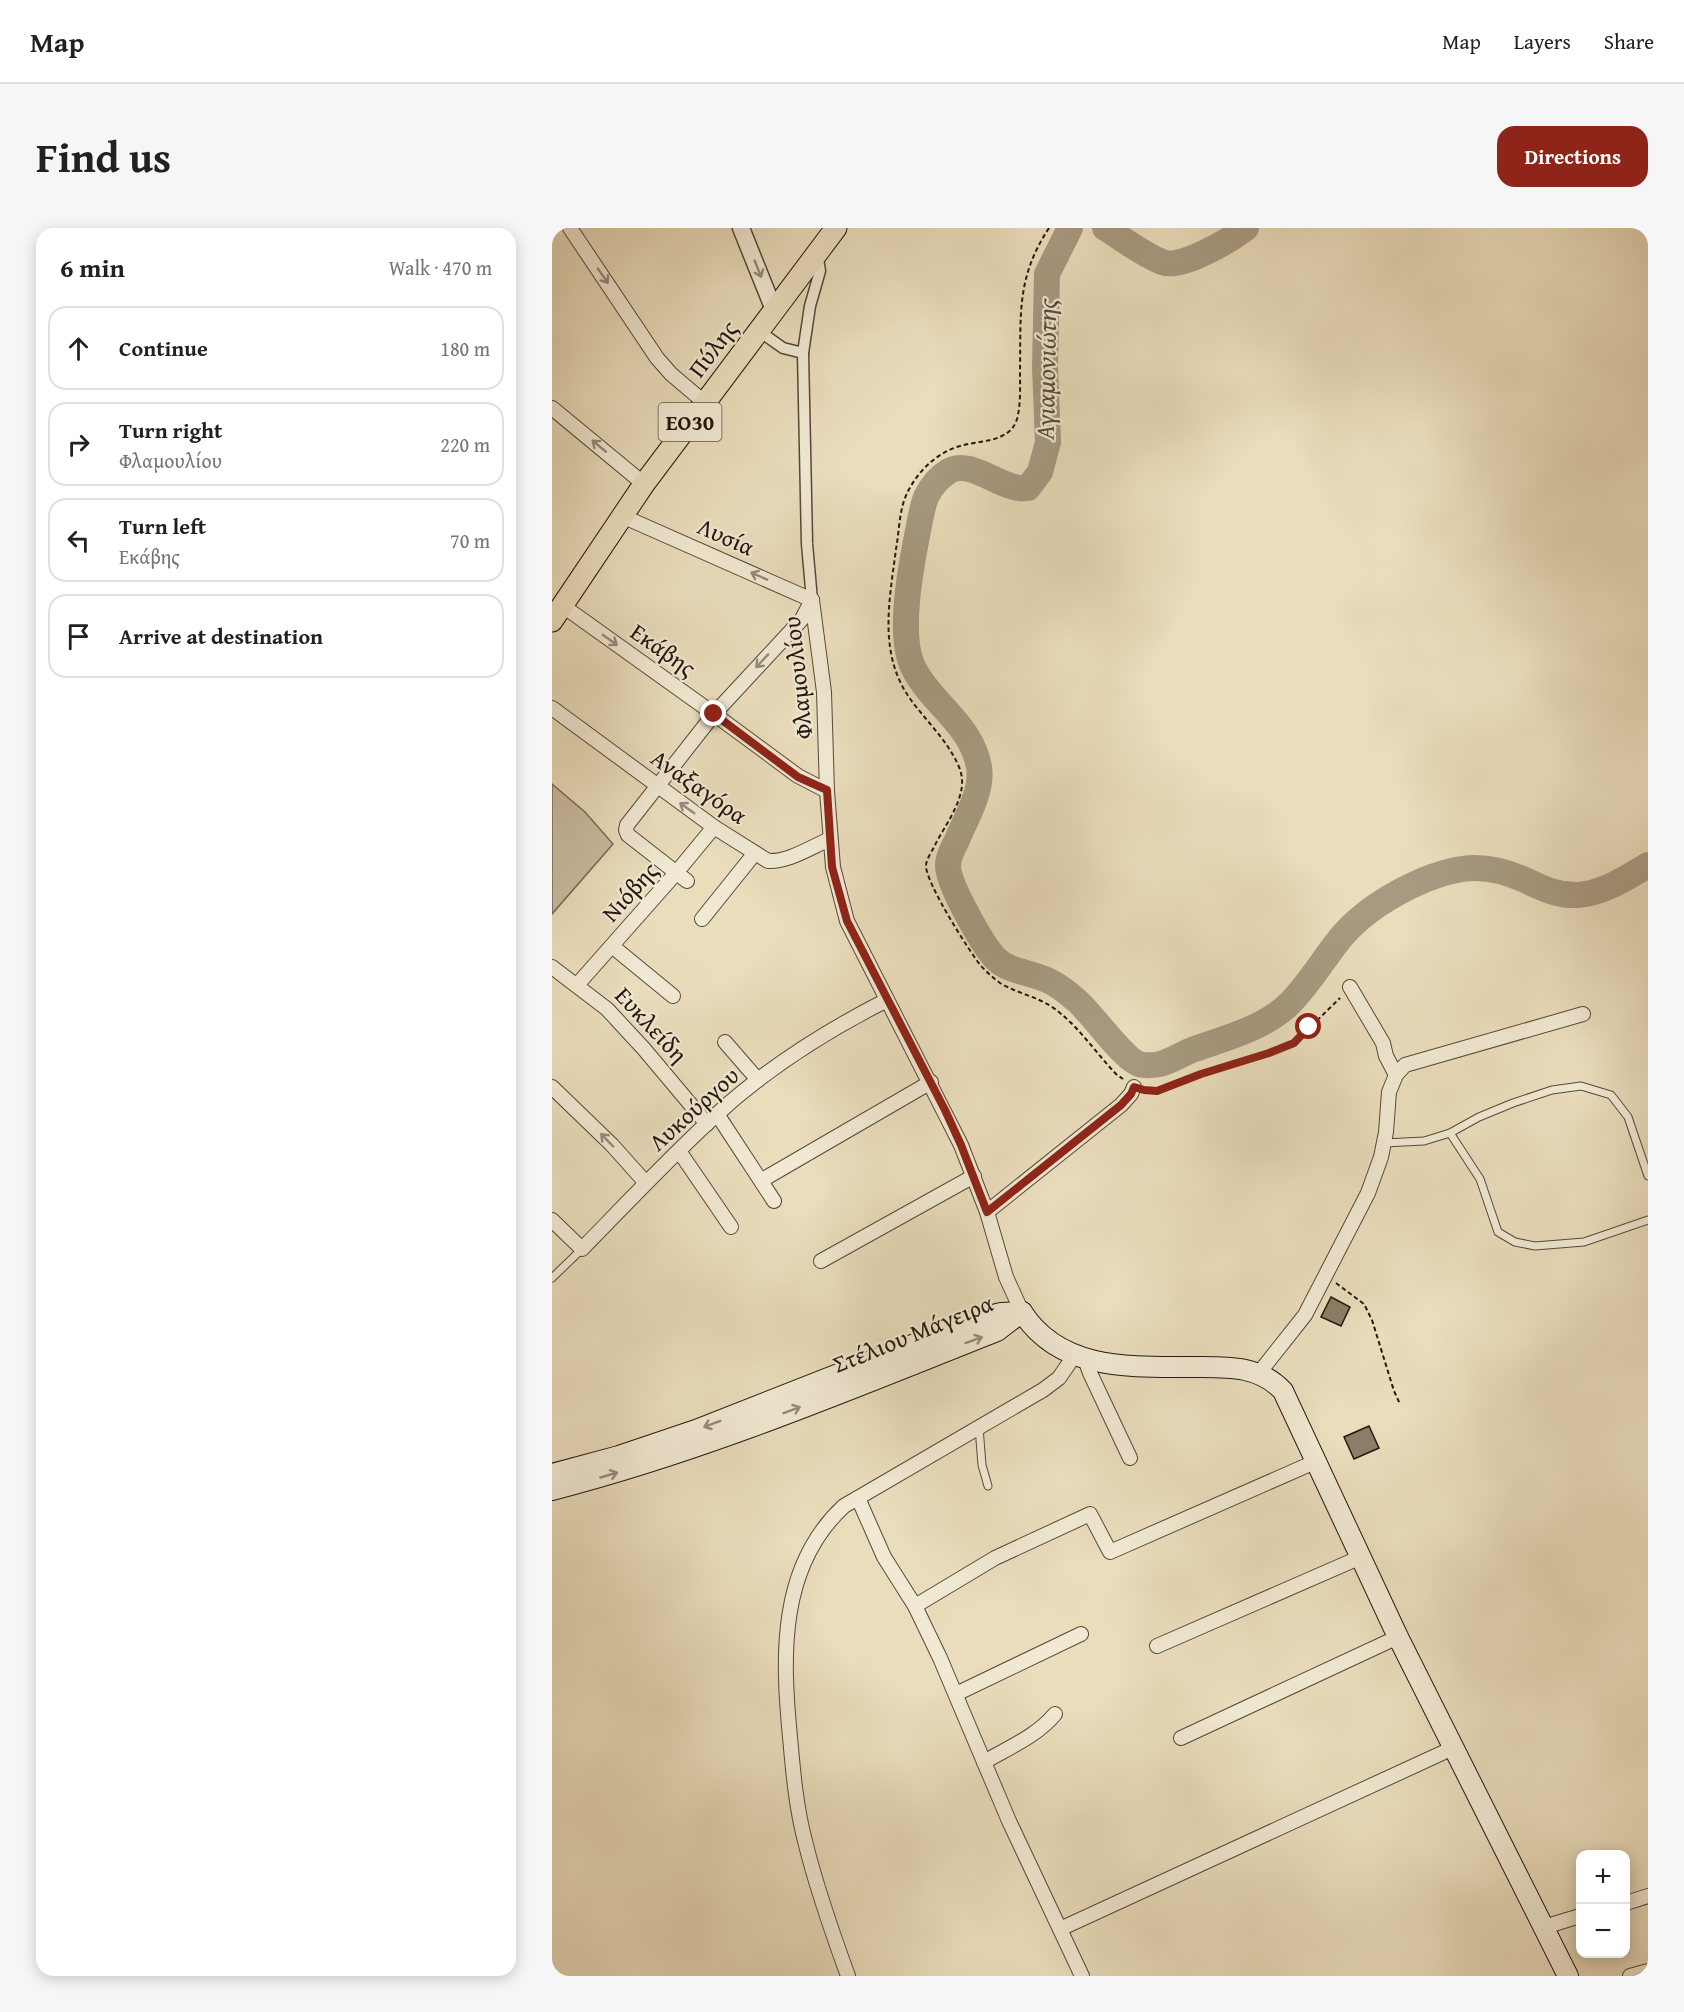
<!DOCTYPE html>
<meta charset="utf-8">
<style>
body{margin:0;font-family:"Gentium Book Plus",serif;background:#f6f6f6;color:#202124}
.controls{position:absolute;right:18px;bottom:18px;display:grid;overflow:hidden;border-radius:12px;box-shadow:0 3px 15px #0003}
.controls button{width:54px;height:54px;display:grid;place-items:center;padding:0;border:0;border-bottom:2px solid #e0e0e0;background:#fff;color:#202124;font:30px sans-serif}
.stop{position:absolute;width:18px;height:18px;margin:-14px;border:4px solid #8f2418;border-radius:50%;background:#fff}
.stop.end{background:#8f2418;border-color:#fff;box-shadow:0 2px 6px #0008}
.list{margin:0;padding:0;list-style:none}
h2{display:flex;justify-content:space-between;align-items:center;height:78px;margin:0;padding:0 24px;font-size:26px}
h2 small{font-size:20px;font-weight:400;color:#757577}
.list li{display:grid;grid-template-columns:39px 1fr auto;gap:18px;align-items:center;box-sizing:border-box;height:84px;margin:0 12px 12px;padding:0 12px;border:2px solid #e0e0e0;border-radius:18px}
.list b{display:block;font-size:22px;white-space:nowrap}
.list p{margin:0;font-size:20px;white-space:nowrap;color:#757577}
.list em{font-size:20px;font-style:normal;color:#757577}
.icon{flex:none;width:33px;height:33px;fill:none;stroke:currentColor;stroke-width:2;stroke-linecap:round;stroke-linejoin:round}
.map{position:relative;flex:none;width:1096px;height:1748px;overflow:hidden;border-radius:18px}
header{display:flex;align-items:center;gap:36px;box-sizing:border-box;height:84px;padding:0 30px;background:#fff;border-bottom:2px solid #e0e0e0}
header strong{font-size:28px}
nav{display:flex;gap:33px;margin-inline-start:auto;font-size:21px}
.intro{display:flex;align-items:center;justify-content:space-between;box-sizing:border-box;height:144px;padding:0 36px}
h1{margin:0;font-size:42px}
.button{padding:15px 27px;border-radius:18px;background:#8f2418;color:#fff;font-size:21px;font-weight:700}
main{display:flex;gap:36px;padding:0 36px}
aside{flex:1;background:#fff;border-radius:18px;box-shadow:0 3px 15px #0003}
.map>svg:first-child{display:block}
.green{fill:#c8bb9f;stroke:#766957;stroke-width:1.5}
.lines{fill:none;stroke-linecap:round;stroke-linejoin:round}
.river{stroke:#a79a81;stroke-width:26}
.building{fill:#8b7e69;stroke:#24170f;stroke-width:1.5}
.service-casing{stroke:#56483a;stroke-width:9}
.pedestrian-casing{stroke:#56483a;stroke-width:13}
.minor-casing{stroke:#56483a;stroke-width:16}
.tertiary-casing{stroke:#56483a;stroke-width:19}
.secondary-casing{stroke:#24170f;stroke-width:22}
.primary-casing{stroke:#24170f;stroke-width:23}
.path{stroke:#24170f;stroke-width:2;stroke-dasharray:4.5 3;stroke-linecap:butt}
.service{stroke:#f1e9d3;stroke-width:7}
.pedestrian{stroke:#f1e9d3;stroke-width:10}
.minor{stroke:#f1e9d3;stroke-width:14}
.tertiary{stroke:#f1e9d3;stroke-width:16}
.secondary{stroke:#f1e9d3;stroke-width:20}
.primary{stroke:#eaddbc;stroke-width:21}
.oneway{stroke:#958a7b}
.route{stroke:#8f2418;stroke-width:8}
.labels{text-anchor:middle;stroke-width:4.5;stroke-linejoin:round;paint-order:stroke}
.shield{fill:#f1e9d3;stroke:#62564a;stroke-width:1.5}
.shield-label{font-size:22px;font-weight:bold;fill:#24170f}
.street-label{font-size:24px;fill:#24170f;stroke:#f1e9d3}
.water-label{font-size:26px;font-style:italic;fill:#584b3d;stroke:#f1e9d3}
</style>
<header>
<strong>Map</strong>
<nav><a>Map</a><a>Layers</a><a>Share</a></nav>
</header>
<div class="intro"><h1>Find us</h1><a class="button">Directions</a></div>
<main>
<aside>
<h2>6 min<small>Walk · 470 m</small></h2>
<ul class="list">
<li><svg class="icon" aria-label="ahead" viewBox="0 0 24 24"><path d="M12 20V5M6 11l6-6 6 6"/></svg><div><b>Continue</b></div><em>180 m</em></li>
<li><svg class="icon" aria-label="right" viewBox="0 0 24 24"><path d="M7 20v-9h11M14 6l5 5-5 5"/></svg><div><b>Turn right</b><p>Φλαμουλίου</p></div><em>220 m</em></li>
<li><svg class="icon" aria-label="left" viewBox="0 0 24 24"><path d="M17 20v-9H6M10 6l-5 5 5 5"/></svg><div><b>Turn left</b><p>Εκάβης</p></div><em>70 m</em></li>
<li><svg class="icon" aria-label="arrive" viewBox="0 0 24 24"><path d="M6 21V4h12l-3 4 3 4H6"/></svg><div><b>Arrive at destination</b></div></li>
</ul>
</aside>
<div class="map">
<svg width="1096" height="1748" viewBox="0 0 1096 1748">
<rect width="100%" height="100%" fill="#eaddbc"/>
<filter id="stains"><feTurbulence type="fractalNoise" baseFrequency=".00333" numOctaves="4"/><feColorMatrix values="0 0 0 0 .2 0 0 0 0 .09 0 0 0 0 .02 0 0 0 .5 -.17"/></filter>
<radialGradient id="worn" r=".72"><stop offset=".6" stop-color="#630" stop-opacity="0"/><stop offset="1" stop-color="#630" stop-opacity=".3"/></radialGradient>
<polygon class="green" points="0,556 33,584 61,616 0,686"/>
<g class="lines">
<g class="river">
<path d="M 518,0 L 495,46 L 493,139 L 496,214 L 488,244 L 476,260 C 450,264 421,230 397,243 C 387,249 379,259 374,269 C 370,280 368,292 366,303 C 359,338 345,409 362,441 C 380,476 420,497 427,539 C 431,563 414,590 405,612 C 401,620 396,629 396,638 C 396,656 431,718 444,731 C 457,744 478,744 495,752 C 505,756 516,765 524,772 C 540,785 571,831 587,836 C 592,838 604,837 608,836 C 619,833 630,826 640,822 C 673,810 708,802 735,778 C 755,760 773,728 791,707 C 813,682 842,665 872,652 C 909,637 935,635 973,652 C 990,660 1005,668 1026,667 C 1052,665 1074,650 1096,637"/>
<path d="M 553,0 C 571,11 590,26 610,34 C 629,42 678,12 694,0"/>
</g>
</g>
<g class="building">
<polygon points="779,1069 798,1079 789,1098 769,1089"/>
<polygon points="817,1198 827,1220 802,1231 792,1209"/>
</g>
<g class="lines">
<g class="service-casing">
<g id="service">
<polyline points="898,905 928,951 946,1004 963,1014 983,1018 1032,1014 1096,992"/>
<polyline points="832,915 872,913 898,905 927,889 961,875 1000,862 1029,858 1059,867 1076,889 1096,948"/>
<polyline points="0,1050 30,1021"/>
<polyline points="427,1199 430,1237 436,1258"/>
</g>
</g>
<g class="pedestrian-casing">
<g id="pedestrian">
<polyline points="207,103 231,120 251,125"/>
<polyline points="260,372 255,316 251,125 258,78 268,43 265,25"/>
</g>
</g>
<g class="minor-casing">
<g id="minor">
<polyline points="18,0 105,130 119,146 152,174"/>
<polyline points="0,180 92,256"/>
<polyline points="70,288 260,372"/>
<polyline points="260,372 272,464 275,563 281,639 295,693 409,917 435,984 454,1049 470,1084"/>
<polyline points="11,378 162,486 246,548 275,563"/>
<path d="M 0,480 L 162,599 L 216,633 C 237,634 259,619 278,611"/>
<polyline points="135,653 76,607 74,602 75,597 162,486 250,391 260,372"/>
<polyline points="150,691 203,625"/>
<polyline points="60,718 121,768"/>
<polyline points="0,739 55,781 92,821 155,896"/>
<polyline points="25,757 124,645 162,599"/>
<polyline points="798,759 831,815 834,828 844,847"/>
<polyline points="173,814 206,852"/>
<polyline points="0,859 60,917 94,955"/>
<polyline points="165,886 222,973"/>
<polyline points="127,923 179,999"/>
<polyline points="210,952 379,854"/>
<polyline points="435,984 569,877 579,866 582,859"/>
<path d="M 0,992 L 30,1021 C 74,976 117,930 164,887 C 214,841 274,803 335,772"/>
<polyline points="269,1033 422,948"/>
<polyline points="533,1131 538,1145 578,1230"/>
<polyline points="707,1145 753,1087 816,965 829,929 834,904 837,864 844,847 853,837 874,831 1031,786"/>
<polyline points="306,1270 332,1329 363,1378 388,1430 457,1593 530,1748"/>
<polyline points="363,1378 443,1330 538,1286 558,1324 765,1233"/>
<polyline points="605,1418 809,1329"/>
<polyline points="404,1466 529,1406"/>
<polyline points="629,1510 846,1409"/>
<path d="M 432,1534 C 456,1520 485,1508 503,1486"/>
<polyline points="1074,1675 1096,1668"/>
<polyline points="992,1699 1028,1688"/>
<polyline points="508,1701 901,1520"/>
<path d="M 296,1748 C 280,1704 264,1659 253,1613 C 244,1579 241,1543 238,1509 C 230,1427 227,1338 292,1278 L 491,1162 L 507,1150 L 522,1128"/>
<polyline points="1078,1748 1096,1743"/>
</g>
</g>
<g class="tertiary-casing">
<polyline id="tertiary" points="189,0 222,82"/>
</g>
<g class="secondary-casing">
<g id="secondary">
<path d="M 470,1084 C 508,1143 578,1139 641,1139 C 674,1139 707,1137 731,1163 L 846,1409 L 1016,1748"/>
<polyline points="0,1246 67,1228 144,1202 429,1090 449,1085 470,1084"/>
<path d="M 0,1262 C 152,1223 299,1161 445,1103 L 470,1084"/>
</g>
</g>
<g class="primary-casing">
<polyline id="primary" points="0,393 92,256 284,0"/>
</g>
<g class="path">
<path d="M 497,0 C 464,50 469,87 468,144 C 468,159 469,176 465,191 C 458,215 427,212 408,218 C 383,225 362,247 353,270 C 347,286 347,305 344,321 C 338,369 327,419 353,463 C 369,489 395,510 407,539 C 419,566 393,596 382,619 C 379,625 374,632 374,638 C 374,655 417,723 429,738 C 435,744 441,750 448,755 C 468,767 490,769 508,785 C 529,802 545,826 564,846 L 571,851"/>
<polyline points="595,862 605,863 649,846 717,825 742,815 788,770"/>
<polyline points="784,1055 812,1076 820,1092 842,1163 848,1176"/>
</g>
<use href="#service" class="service"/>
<use href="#pedestrian" class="pedestrian"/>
<use href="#minor" class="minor"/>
<use href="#tertiary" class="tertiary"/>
<use href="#secondary" class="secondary"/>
<use href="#primary" class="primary"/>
</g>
<defs><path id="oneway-shaft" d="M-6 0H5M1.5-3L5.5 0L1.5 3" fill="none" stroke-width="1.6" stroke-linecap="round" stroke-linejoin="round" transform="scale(1.5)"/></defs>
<g class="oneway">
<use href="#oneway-shaft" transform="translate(206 41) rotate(68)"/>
<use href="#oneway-shaft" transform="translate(51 48) rotate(55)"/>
<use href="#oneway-shaft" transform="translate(47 218) rotate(-140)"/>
<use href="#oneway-shaft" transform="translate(207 348) rotate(-156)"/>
<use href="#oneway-shaft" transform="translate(58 412) rotate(35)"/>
<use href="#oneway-shaft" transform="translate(210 433) rotate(133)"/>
<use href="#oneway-shaft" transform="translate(135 580) rotate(-145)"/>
<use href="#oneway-shaft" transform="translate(55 912) rotate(-134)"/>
<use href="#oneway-shaft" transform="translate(422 1112) rotate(-20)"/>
<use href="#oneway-shaft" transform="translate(240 1182) rotate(-21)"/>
<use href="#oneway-shaft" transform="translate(160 1196) rotate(159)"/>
<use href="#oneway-shaft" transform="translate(57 1247) rotate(-16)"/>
</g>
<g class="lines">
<polyline class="route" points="162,486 246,549 275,562 280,639 295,693 393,882 409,917 435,984 569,877 579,866 582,859 592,862 605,863 649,846 717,825 742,815 757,799"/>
</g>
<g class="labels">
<rect class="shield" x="106.5" y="175" width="63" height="38" rx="4.5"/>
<g class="shield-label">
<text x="138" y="202">ΕΟ30</text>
</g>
<g class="street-label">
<text transform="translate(161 121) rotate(-53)" y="8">Πύλης</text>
<text transform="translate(174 309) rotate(24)" y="8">Λυσία</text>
<text transform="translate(111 422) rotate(35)" y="8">Εκάβης</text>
<text transform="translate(246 450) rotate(-96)" y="8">Φλαμουλίου</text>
<text transform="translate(147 559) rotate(35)" y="8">Αναξαγόρα</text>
<text transform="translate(78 664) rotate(-48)" y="8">Νιόβης</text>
<text transform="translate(99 797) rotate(47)" y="8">Ευκλείδη</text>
<text transform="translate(142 881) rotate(-42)" y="8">Λυκούργου</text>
<text transform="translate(361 1106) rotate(-22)" y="8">Στέλιου Μάγειρα</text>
</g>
<g class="water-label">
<text transform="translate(494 141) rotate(-89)" y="9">Αγιαμονιώτης</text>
</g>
</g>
<rect width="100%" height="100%" filter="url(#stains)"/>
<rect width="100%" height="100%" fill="url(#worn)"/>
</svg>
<div class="controls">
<button>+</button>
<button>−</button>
</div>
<div class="stop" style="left:757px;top:799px"></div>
<div class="stop end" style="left:162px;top:486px"></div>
</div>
</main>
